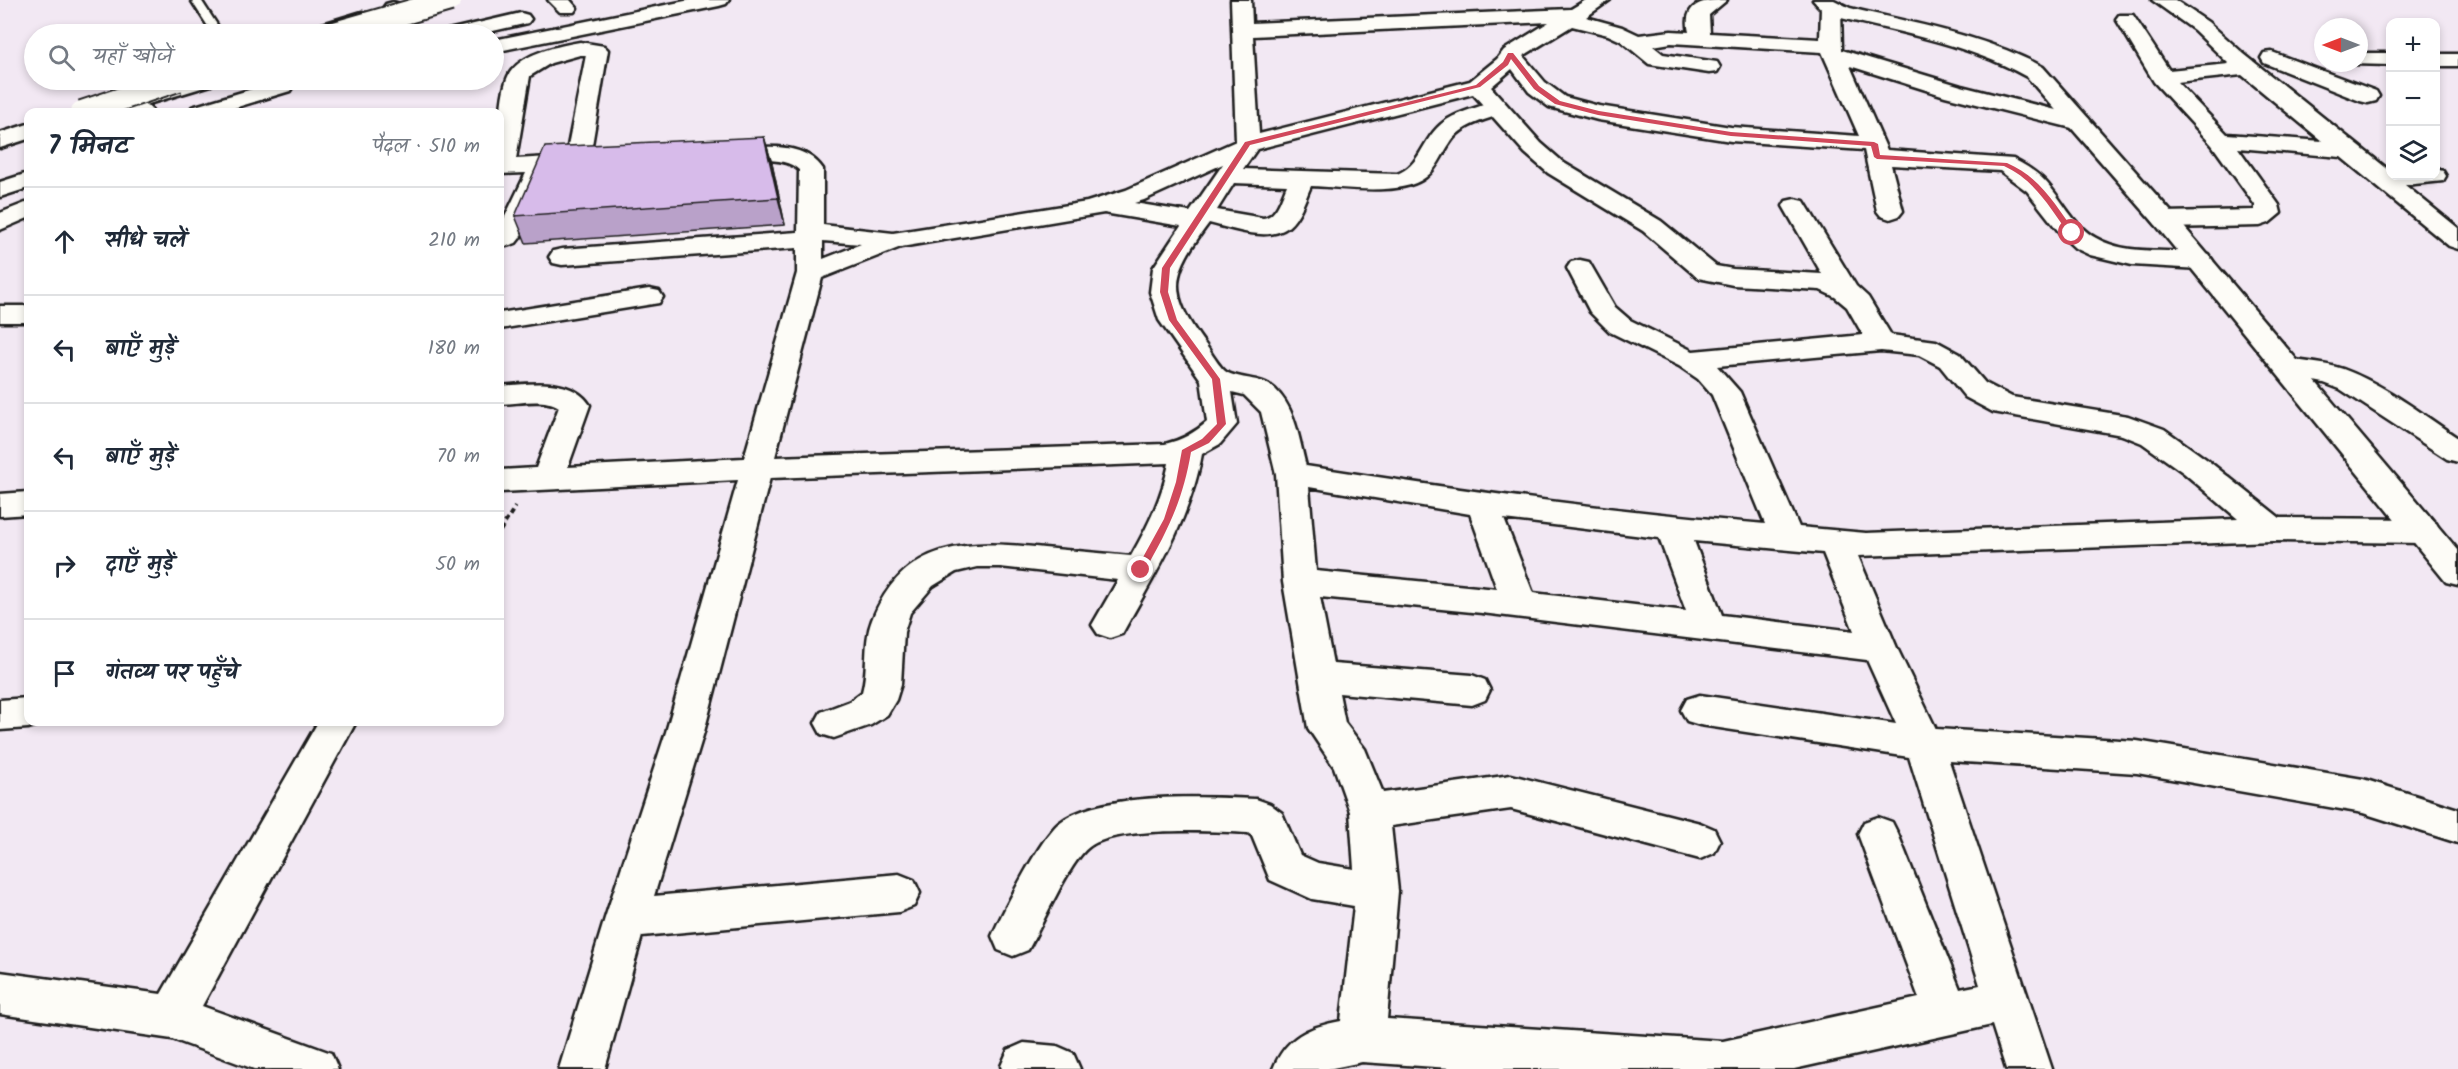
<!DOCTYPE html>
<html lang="hi">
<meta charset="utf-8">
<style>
body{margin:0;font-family:Kalam,"Playpen Sans Deva",sans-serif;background:#f2f2f3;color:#1f2937}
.controls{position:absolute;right:18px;top:18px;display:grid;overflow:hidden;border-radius:12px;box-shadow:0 3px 9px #0003}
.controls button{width:54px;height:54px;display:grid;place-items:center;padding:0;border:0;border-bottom:2px solid #e0e1e3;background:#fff;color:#1f2937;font:30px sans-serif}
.compass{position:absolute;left:2314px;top:18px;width:54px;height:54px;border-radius:50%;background:#fff;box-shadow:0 3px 9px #0003;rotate:270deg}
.stop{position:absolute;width:18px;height:18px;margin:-14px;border:4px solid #d1495b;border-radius:50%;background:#fff}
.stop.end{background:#d1495b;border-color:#fff;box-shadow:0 2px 6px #0008}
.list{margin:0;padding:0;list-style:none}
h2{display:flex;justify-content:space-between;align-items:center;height:78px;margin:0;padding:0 24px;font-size:26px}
h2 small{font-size:20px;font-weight:400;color:#747a83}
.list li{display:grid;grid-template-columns:39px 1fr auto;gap:18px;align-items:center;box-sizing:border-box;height:108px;padding:0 24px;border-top:2px solid #e0e1e3}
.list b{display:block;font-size:22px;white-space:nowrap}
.list em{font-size:20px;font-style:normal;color:#747a83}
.icon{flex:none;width:33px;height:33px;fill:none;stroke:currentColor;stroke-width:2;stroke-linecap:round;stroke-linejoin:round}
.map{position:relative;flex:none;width:2458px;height:1069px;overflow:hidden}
.search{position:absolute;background:#fff;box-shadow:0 3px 9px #0003;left:24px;top:24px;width:480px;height:66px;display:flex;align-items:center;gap:15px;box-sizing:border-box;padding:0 21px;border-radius:33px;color:#747a83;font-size:22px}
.panel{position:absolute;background:#fff;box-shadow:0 3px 9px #0003;left:24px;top:108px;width:480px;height:618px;border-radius:12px}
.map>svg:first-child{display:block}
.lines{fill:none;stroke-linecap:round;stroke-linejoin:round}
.service-casing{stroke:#1c1c1c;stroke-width:5}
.minor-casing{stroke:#1c1c1c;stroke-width:5}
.tertiary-casing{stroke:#1c1c1c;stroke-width:5}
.trunk-casing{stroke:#1c1c1c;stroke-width:5}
.path{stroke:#1c1c1c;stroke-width:4;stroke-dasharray:5 4;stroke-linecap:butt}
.service{fill:#fdfcf7;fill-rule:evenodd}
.minor{fill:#fdfcf7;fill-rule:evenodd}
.tertiary{fill:#fdfcf7;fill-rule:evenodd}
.trunk{fill:#fdfcf7;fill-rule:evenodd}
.trunk-bridge-casing{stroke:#1c1c1c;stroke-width:26;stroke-linecap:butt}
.trunk-bridge{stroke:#fdfcf7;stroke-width:22}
.wall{fill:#b9a1c9;stroke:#1c1c1c;stroke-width:1.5}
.shaded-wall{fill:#9683a4;stroke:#1c1c1c;stroke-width:1.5}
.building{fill:#d7bbea;stroke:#1c1c1c;stroke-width:1.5}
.route{fill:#d1495b}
</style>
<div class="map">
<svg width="2458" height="1069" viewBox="0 0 2458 1069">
<rect width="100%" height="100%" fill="#f2e8f3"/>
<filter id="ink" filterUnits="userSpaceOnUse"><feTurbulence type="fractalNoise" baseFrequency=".0167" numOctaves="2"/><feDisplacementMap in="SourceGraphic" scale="12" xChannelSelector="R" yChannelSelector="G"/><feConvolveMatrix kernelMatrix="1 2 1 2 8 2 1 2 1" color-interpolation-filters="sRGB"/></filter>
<g filter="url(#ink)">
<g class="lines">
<g class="service-casing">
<polygon id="service" points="191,0 201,0 223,34 213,34"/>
</g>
<g class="minor-casing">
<g id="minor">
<polygon points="548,0 570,0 577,8 574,12 560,12"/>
<polygon points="690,0 729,0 726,4 719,6 494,52 494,40"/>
<path d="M 1231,0 L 1251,0 L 1252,23 L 1571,9 L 1586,0 L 1610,0 L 1586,17 L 1622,27 L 1639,35 L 1671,31 L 1689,32 C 1682,2 1705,0 1727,0 L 1709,15 L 1710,33 L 1820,39 L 1821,8 L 1824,4 L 1838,4 L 1841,8 L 1842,50 L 1961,86 L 2088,118 L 2091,123 L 2088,128 L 2080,130 L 1945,96 L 1850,66 L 1887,150 L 2013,159 C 2025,165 2035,171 2044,180 C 2062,198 2072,225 2096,238 C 2131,258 2172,246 2209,255 L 2213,261 L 2209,267 L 2200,269 L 2132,265 L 2090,255 L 2075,248 L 2063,237 L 2027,191 L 2000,171 L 1891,165 L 1903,211 L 1899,216 L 1890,219 L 1881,216 L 1877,211 L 1864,150 L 1731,141 L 1598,120 L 1549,107 L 1529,92 L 1512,69 L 1491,87 L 1541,143 L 1564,163 L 1661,221 L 1716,266 L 1733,269 L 1822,274 L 1783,206 L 1786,201 L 1795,199 L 1804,201 L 1856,286 L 1868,297 L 1891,335 L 1936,341 L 1960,354 L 1985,383 L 2012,397 L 2128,416 L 2164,429 L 2206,459 L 2280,518 L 2424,519 L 2436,523 L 2440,531 L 2436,539 L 2424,543 L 2272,541 L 1858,556 L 1897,648 L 1936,729 L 2137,741 L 2363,779 L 2458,809 L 2458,843 L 2363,813 L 2137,773 L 1949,761 L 2052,1069 L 2006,1069 L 1992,1025 L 1794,1069 L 1465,1069 L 1362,1062 L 1328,1069 L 1273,1069 C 1286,1037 1308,1027 1341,1021 L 1354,906 L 1312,899 L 1270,880 L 1252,836 L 1248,833 C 1213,831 1116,826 1089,847 C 1069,862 1042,926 1028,950 L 1013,956 L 998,950 L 992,936 C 1003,911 1040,839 1059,823 C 1100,791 1206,797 1256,799 L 1270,804 L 1282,813 L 1300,855 L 1318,863 L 1354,869 L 1350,812 L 1334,767 L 1308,728 L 1283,582 L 1276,474 L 1261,412 L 1244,395 L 1232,392 L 1237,424 L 1220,444 L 1202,454 C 1190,521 1154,576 1122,634 L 1110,638 L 1098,634 L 1092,625 L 1118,580 L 1000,567 L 977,567 L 956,572 L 933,586 L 910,613 L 904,632 L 901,684 L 896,700 L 887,715 L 871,725 L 834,738 L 821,734 L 815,723 L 821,712 L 850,701 L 862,692 C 869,668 863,642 872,620 C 904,539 971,540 1044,548 C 1073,551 1102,553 1131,556 C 1148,526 1162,498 1169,463 L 770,478 L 704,732 L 654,896 L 899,874 L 914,880 L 920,893 L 914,906 L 899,912 L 642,936 L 605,1069 L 559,1069 L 605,918 L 666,732 L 738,480 L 500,492 L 500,470 L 536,468 L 559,407 C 543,397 518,404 500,404 L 500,386 C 529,384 571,376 590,405 L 568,467 L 744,458 L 797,273 L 797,248 L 562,265 L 553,263 L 549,257 L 553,251 L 562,249 L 798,232 L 799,170 C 782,154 745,162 723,163 L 715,161 L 711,156 L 715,151 L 723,149 C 756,148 802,138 823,169 L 823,225 L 893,233 L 1087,202 L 1126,190 L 1236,141 ZM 1549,22 L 1504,50 L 1497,59 L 1470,81 L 1259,134 L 1253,36 ZM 1572,26 L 1608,35 L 1621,41 L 1649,64 L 1709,73 L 1717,72 L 1720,67 L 1717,62 L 1663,54 L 1653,46 L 1671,43 L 1822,52 L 1859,136 L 1731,127 L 1599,106 L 1565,97 L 1545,82 L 1523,56 ZM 1473,94 L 1483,105 C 1467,111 1449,115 1437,128 C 1422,143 1419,166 1397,174 L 1243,169 L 1257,149 ZM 1493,117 L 1525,153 L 1548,173 L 1643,231 L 1698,278 L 1733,285 L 1820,290 L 1835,297 L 1847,307 L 1863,335 L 1693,351 L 1630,320 L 1615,307 L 1589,262 L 1580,260 L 1571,262 L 1567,268 L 1590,312 L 1610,332 L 1679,366 L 1698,379 L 1712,395 L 1765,524 C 1611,511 1458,490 1306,466 C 1299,440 1296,409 1275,389 C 1262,377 1244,380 1228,373 C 1220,369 1211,352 1205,344 C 1166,291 1171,274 1209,223 C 1231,228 1268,243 1288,227 C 1300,217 1305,199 1311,186 C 1342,187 1402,197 1426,177 C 1438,168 1442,154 1450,143 C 1459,128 1477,122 1493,117 ZM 1223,164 L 1190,212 L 1134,203 L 1144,200 ZM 1234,183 L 1287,185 C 1282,196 1277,217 1263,218 L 1217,210 ZM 1104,213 L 1181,226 L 1153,268 L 1150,292 L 1159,320 L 1201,380 L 1207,422 C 1194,433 1182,440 1165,444 L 775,457 L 822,278 L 901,247 ZM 823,241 L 861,244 L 823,259 ZM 1881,351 L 1919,355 L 1940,366 L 1965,397 L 1993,412 L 2122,435 L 2142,443 L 2184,473 L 2238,519 L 1866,533 L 1799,527 L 1740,392 L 1717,366 ZM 1309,487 L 1470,514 L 1497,589 L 1316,571 ZM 1504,519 L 1659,538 L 1686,611 L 1533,593 ZM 1694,541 L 1823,553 L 1854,631 L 1722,615 ZM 1320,597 L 1482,613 L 1867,660 L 1896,724 L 1700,695 L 1687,699 L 1681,710 L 1687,721 L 1700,725 L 1909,757 L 1980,985 L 1960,989 L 1898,834 L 1892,822 L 1878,817 L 1864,822 L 1858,834 L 1919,998 L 1723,1041 L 1387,1019 L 1398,891 L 1391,826 L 1511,809 L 1700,859 L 1714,853 L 1720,841 L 1714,829 L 1700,823 L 1511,775 L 1383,793 L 1365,749 L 1345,723 L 1339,693 L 1472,705 L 1485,700 L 1490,690 L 1485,680 L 1472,675 L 1333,664 Z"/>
<path d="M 2152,0 L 2175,0 L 2208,22 L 2244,54 L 2390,171 L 2390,176 L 2436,176 L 2436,169 L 2443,171 L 2446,176 L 2443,181 L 2405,185 L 2458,228 L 2458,249 L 2449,246 L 2341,157 L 2238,148 L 2279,205 L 2281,213 L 2269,223 L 2260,226 L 2165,228 L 2156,225 L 2152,220 L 2156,215 L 2165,212 L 2255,210 L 2255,205 L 2212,145 L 2154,82 L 2116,19 L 2119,15 L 2133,15 L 2169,70 L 2229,64 L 2194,30 ZM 2242,75 L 2322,141 L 2227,134 L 2177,82 Z"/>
<polygon points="393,2 400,4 418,34 398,34 383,8 386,4"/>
<polygon points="521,13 528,15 531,19 528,23 480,34 445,34 448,30"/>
<path d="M 580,42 L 604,46 L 608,50 L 590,157 L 594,162 L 590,167 L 577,170 L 542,172 L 547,177 L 520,238 L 516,243 L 507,246 L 500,244 L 500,227 L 526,173 L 500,174 C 500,150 497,87 512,70 C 527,52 558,46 580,42 ZM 580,55 L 586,55 L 566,156 L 516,159 L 530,76 L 551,63 Z"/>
<polygon points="2272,52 2376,91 2379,96 2376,101 2368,103 2360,101 2264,63 2261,58 2264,53"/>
<polygon points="2359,53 2390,53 2390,65 2351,64 2359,63"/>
<rect x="2436" y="54" width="22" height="12"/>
<polygon points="282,80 290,81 293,86 290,91 221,112 189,112 192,107"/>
<path d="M 116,90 L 150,107 L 153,112 C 136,114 116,113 105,97 L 108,92 Z"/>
<polygon points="28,173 28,188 0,197 0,182"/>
<polygon points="28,202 28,218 0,230 0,213"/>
<polygon points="649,289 659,291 663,297 659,303 500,329 500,313"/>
<rect x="0" y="306" width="28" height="16"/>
<path d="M 2288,359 C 2306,362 2325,363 2343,369 C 2384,384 2422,414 2458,438 L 2458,462 L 2447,459 L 2340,389 L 2324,383 L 2278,374 L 2274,368 L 2278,362 Z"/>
<polygon points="28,492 28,514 0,516 0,494"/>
<polygon points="28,698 28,722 42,722 41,724 28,728 0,730 0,700"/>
<polygon points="318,722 356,722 202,1006 331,1053 338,1069 254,1069 172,1039 0,1014 0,972 161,994"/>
<polygon points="1024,1043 1057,1046 1073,1053 1080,1069 1002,1069 1001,1066 1008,1050"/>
</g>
</g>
<g class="tertiary-casing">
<path id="tertiary" d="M 1813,0 L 1834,0 L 1850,8 C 1916,24 1983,35 2043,67 L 2174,215 L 2458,550 L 2458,585 L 2446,582 L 2156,225 L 2027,77 C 1968,44 1902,33 1837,17 L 1824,12 Z"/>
</g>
<g class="trunk-casing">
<g id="trunk">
<polygon points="362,12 369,14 372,18 369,22 330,34 300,34 303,30"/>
<polygon points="182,80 214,80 211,85 145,105 137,103 134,98 137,93"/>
<polygon points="28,124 28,139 0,148 0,133"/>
</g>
</g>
<polyline class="path" points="500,531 515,507"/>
<use href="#service" class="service"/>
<use href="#minor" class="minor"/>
<use href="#tertiary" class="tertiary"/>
<use href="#trunk" class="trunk"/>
<g class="trunk-bridge-casing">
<g id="trunk-bridge">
<polyline points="331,34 450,0"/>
<polyline points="82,112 178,80"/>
</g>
</g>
<use href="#trunk-bridge" class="trunk-bridge"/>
</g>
<polygon class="wall" points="764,137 772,164 785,225 526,243 515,216"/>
<polygon class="shaded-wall" points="764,137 772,164 785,225 778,198"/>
<polygon class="building" points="764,137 778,198 515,216 545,147"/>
</g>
<path class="route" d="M 1508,53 L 1513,53 L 1539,86 L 1560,101 L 1599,111 L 1731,132 L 1874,142 L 1878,144 L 1880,155 L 2007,163 C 2040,177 2055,205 2076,233 L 2069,234 C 2050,208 2035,180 2004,166 L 1877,159 L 1874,157 L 1871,146 L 1731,136 L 1598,115 L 1555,104 L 1534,89 L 1511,59 L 1508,65 L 1480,87 L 1250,145 L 1170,268 L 1168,292 L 1177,320 L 1220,379 L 1226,424 L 1209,443 L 1191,452 C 1183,500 1168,530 1144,572 L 1137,572 L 1136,570 L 1164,519 L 1176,482 L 1182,450 L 1202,439 L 1217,424 L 1212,379 L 1169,320 L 1160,292 L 1162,268 L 1245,142 L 1476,85 L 1503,62 Z"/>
</svg>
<div class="controls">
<button>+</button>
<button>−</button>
<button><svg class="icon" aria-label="layers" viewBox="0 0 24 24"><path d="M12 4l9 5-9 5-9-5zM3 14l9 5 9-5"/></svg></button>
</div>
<svg class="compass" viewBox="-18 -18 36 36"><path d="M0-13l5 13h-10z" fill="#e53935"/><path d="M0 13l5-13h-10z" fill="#747a83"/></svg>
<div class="stop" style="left:2072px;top:233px"></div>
<div class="stop end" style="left:1141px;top:570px"></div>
<div class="search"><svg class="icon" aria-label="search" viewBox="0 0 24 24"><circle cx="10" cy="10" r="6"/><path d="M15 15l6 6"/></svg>यहाँ खोजें</div>
<section class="panel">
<h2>7 मिनट<small>पैदल · 510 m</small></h2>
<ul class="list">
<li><svg class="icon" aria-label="ahead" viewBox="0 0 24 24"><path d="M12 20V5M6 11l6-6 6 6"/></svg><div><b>सीधे चलें</b></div><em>210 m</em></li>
<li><svg class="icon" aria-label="left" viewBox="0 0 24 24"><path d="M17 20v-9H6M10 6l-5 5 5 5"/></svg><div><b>बाएँ मुड़ें</b></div><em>180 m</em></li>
<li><svg class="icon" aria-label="left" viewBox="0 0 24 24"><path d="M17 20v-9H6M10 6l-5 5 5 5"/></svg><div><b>बाएँ मुड़ें</b></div><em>70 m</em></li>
<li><svg class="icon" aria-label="right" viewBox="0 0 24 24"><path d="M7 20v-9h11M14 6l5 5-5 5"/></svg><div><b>दाएँ मुड़ें</b></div><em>50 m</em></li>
<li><svg class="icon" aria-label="arrive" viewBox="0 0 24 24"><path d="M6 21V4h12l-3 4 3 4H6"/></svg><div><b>गंतव्य पर पहुँचे</b></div></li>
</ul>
</section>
</div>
